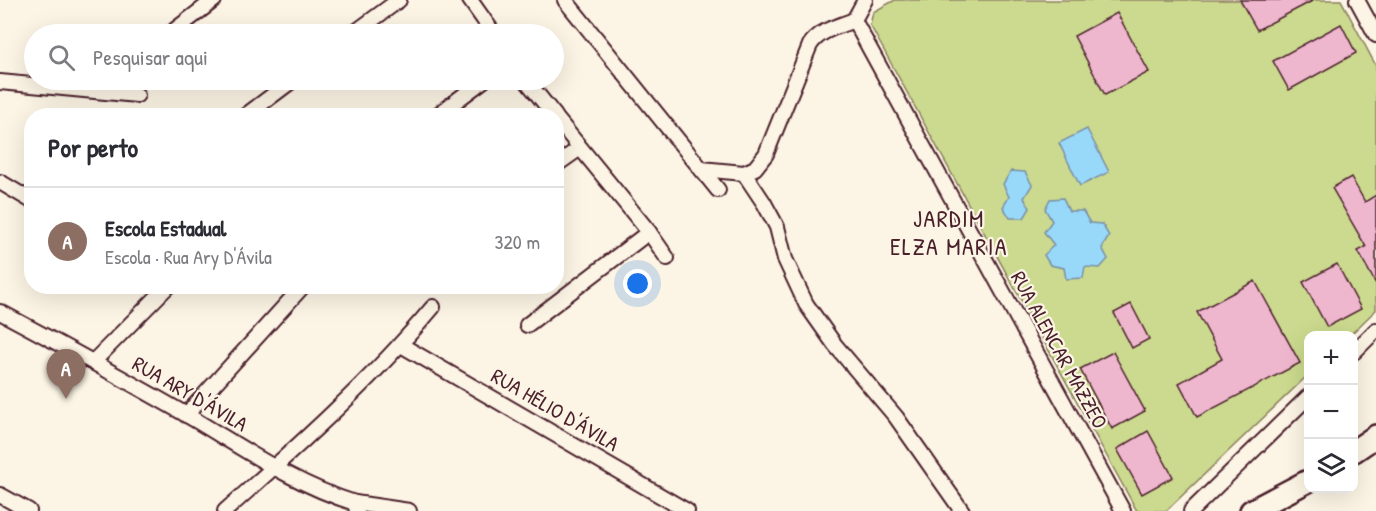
<!DOCTYPE html>
<html lang="pt">
<meta charset="utf-8">
<style>
body{margin:0;font-family:"Patrick Hand",sans-serif;background:#f2f2f3;color:#2b2b33}
.controls{position:absolute;right:18px;bottom:18px;display:grid;overflow:hidden;border-radius:12px;box-shadow:0 6px 24px #0002}
.controls button{width:54px;height:54px;display:grid;place-items:center;padding:0;border:0;border-bottom:2px solid #e1e1e2;background:#fff;color:#2b2b33;font:30px sans-serif}
.you{position:absolute;left:638px;top:284px;width:21px;height:21px;margin:-15px;border:4px solid #fff;border-radius:50%;background:#1a73e8;box-shadow:0 0 0 9px #1a73e833}
.badge{display:grid;place-items:center;width:39px;height:39px;border-radius:50%;background:#4a1f2b;color:#fff;font-size:20px;font-weight:700}
.pin{position:absolute;translate:-50% -50px;filter:drop-shadow(0 2px 3px #0008)}
.pin::after{content:'';position:absolute;top:32px;width:21px;height:18px;background:inherit;clip-path:polygon(0 0,100% 0,50% 100%)}
.list{margin:0;padding:0;list-style:none}
h2{display:flex;justify-content:space-between;align-items:center;height:78px;margin:0;padding:0 24px;font-size:26px}
h2 small{font-size:20px;font-weight:400;color:#7c7c81}
.list li{display:grid;grid-template-columns:39px 1fr auto;gap:18px;align-items:center;box-sizing:border-box;height:108px;padding:0 24px;border-top:2px solid #e1e1e2}
.list b{display:block;font-size:22px;white-space:nowrap}
.list p{margin:0;font-size:20px;white-space:nowrap;color:#7c7c81}
.list em{font-size:20px;font-style:normal;color:#7c7c81}
.icon{flex:none;width:33px;height:33px;fill:none;stroke:currentColor;stroke-width:2;stroke-linecap:round;stroke-linejoin:round}
.map{position:relative;flex:none;width:1376px;height:511px;overflow:hidden}
.search{position:absolute;background:#fff;box-shadow:0 6px 24px #0002;left:24px;top:24px;width:540px;height:66px;display:flex;align-items:center;gap:15px;box-sizing:border-box;padding:0 21px;border-radius:33px;color:#7c7c81;font-size:22px}
.panel{position:absolute;background:#fff;box-shadow:0 6px 24px #0002;left:24px;top:108px;width:540px;height:186px;border-radius:24px}
.map>svg:first-child{display:block}
.green{fill:#cbda8e;stroke:#8a7c5c;stroke-width:1.5}
.water{fill:#98d9fa;stroke:#798fa7;stroke-width:1.5}
.building{fill:#eeb7ce;stroke:#4a1f2b;stroke-width:1.5}
.lines{fill:none;stroke-linecap:round;stroke-linejoin:round}
.street-casing{stroke:#4a1f2b;stroke-width:18}
.primary-casing{stroke:#4a1f2b;stroke-width:26}
.street{stroke:#fcf5e5;stroke-width:14}
.primary{stroke:#fcf5e5;stroke-width:21}
.labels{text-anchor:middle;stroke-width:4.5;stroke-linejoin:round;paint-order:stroke}
.street-label{font-size:21px;fill:#4a1f2b;stroke:#fcf5e5}
.quarter-label{font-size:24px;letter-spacing:1.5px;fill:#4a1f2b;stroke:#fcf5e5}
</style>
<div class="map">
<svg width="1376" height="511" viewBox="0 0 1376 511">
<rect width="100%" height="100%" fill="#fcf5e5"/>
<filter id="ink" filterUnits="userSpaceOnUse"><feTurbulence type="fractalNoise" baseFrequency=".0167" numOctaves="2"/><feDisplacementMap in="SourceGraphic" scale="12" xChannelSelector="R" yChannelSelector="G"/><feConvolveMatrix kernelMatrix="1 2 1 2 8 2 1 2 1" color-interpolation-filters="sRGB"/></filter>
<g filter="url(#ink)">
<polygon class="green" points="895,0 1341,0 1376,66 1376,310 1350,335 1308,336 1308,375 1166,511 1137,511 870,25 873,12"/>
<g class="water">
<polygon points="1087,129 1109,172 1080,186 1059,143"/>
<polygon points="1011,171 1025,172 1032,185 1024,198 1030,208 1024,218 1010,218 1003,207 1009,197 1003,184"/>
<polygon points="1063,198 1069,211 1083,211 1090,223 1102,224 1109,236 1102,248 1108,259 1100,268 1085,267 1083,278 1066,279 1064,268 1050,265 1044,255 1054,245 1044,232 1052,221 1045,209 1050,199"/>
</g>
<g class="building">
<polygon points="1240,0 1314,0 1257,30"/>
<polygon points="1117,13 1149,72 1105,95 1074,36"/>
<polygon points="1341,24 1356,53 1289,90 1273,61"/>
<polygon points="1351,177 1365,202 1376,195 1376,284 1358,251 1366,247 1332,188"/>
<polygon points="1337,264 1361,309 1327,327 1303,282"/>
<polygon points="1255,281 1300,363 1197,417 1179,383 1222,359 1197,312"/>
<polygon points="1131,304 1149,339 1132,348 1114,313"/>
<polygon points="1113,352 1145,411 1112,429 1080,369"/>
<polygon points="1148,431 1173,477 1142,494 1117,449"/>
</g>
<g class="lines">
<g class="street-casing">
<g id="street">
<polyline points="470,0 494,34"/>
<polyline points="565,0 718,190"/>
<polyline points="1357,0 1376,35"/>
<polyline points="854,20 1123,511"/>
<polyline points="854,20 865,0"/>
<polyline points="175,30 214,0"/>
<polyline points="353,34 399,0"/>
<polyline points="526,80 555,116"/>
<polyline points="0,82 137,95"/>
<polyline points="245,116 293,80"/>
<polyline points="436,116 484,80"/>
<polyline points="556,118 649,232 667,258"/>
<polyline points="556,165 580,148"/>
<polyline points="701,169 744,173 764,203 777,227 785,259 806,304 835,345 896,417 962,511"/>
<path d="M 744,173 L 755,168 L 766,154 L 810,45 C 820,30 837,27 854,20"/>
<polyline points="0,182 32,201"/>
<path d="M 0,312 C 62,345 124,379 185,414 C 240,446 293,484 355,503 L 357,511"/>
<polyline points="527,325 649,232"/>
<polyline points="401,345 687,511"/>
<polyline points="1354,352 1376,330"/>
<polyline points="93,362 168,286"/>
<polyline points="186,415 303,286"/>
<polyline points="0,495 29,511"/>
<polyline points="355,503 409,511"/>
<path d="M 225,511 C 297,447 371,381 433,307"/>
<polyline points="1191,511 1308,397"/>
</g>
</g>
<g class="primary-casing">
<g id="primary">
<polyline points="1354,451 1376,436"/>
<polyline points="1251,511 1308,481"/>
</g>
</g>
<use href="#street" class="street"/>
<use href="#primary" class="primary"/>
</g>
</g>
<g class="labels">
<g class="street-label">
<text transform="translate(1059 350) rotate(61)" y="7">RUA ALENCAR MAZZEO</text>
<text transform="translate(190 394) rotate(30)" y="7">RUA ARY D'ÁVILA</text>
<text transform="translate(555 410) rotate(30)" y="7">RUA HÉLIO D'ÁVILA</text>
</g>
<g class="quarter-label">
<text x="949" y="227">JARDIM<tspan x="949" dy="28">ELZA MARIA</tspan></text>
</g>
</g>
</svg>
<div class="controls">
<button>+</button>
<button>−</button>
<button><svg class="icon" aria-label="layers" viewBox="0 0 24 24"><path d="M12 4l9 5-9 5-9-5zM3 14l9 5 9-5"/></svg></button>
</div>
<div class="you"></div>
<div class="pin badge" style="left:66px;top:399px;background:#8d6e63">A</div>
<div class="search"><svg class="icon" aria-label="search" viewBox="0 0 24 24"><circle cx="10" cy="10" r="6"/><path d="M15 15l6 6"/></svg>Pesquisar aqui</div>
<section class="panel">
<h2>Por perto<small></small></h2>
<ul class="list">
<li><span class="badge" style="background:#8d6e63">A</span><div><b>Escola Estadual</b><p>Escola · Rua Ary D'Ávila</p></div><em>320 m</em></li>
</ul>
</section>
</div>
